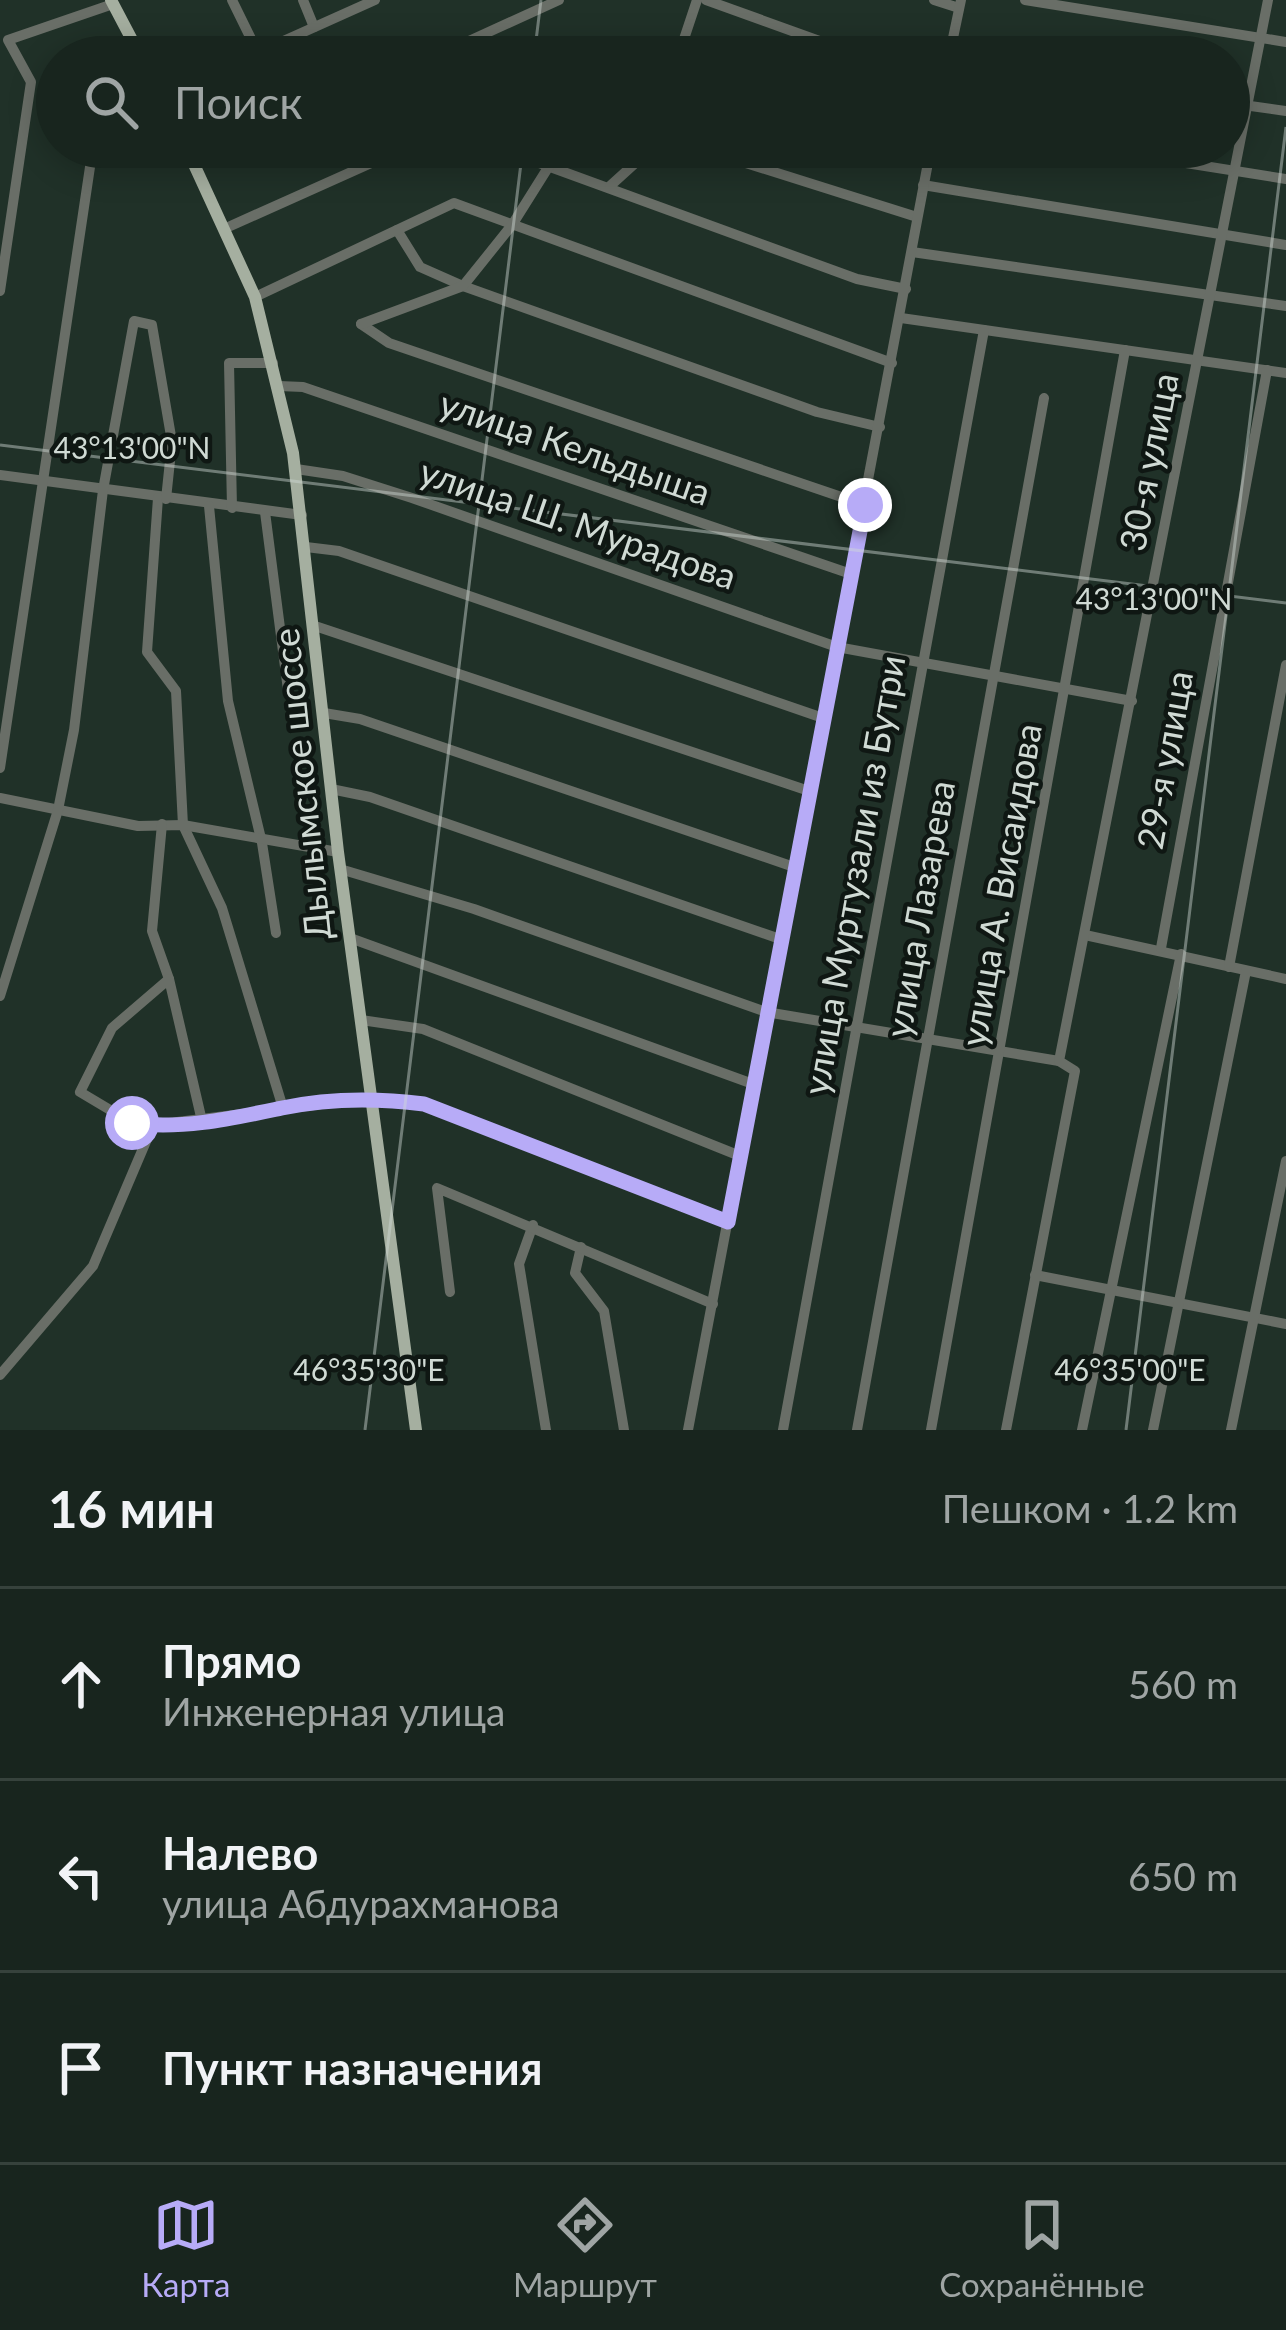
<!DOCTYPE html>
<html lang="ru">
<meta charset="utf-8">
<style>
body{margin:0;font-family:Lato,sans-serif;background:#212d27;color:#f1f3f6}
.stop{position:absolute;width:36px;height:36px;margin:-27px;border:9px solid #b7abf7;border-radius:50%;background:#fff}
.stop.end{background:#b7abf7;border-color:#fff;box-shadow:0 3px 12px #0008}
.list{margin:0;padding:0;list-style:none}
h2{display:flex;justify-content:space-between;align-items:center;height:156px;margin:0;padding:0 48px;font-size:51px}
h2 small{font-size:39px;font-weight:400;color:#9fa5a4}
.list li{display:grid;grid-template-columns:78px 1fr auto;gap:36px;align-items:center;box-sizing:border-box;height:192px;padding:0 48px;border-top:3px solid #36423c}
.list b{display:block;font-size:45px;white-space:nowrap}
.list p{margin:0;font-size:39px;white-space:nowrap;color:#9fa5a4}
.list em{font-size:39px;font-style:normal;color:#9fa5a4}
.icon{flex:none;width:66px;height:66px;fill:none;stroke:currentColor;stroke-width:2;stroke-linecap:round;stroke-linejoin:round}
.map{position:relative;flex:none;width:1286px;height:1430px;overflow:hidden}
.search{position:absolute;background:#18251e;box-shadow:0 6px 30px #0003;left:36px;right:36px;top:36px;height:132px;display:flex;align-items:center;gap:30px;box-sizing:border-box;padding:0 42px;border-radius:66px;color:#9fa5a4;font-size:45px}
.sheet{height:732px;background:#18251e}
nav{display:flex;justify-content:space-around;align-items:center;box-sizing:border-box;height:168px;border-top:3px solid #36423c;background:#18251e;font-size:33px;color:#9fa5a4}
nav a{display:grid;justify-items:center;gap:6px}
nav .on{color:#b7abf7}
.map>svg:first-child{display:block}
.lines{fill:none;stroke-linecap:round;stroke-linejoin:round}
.minor{stroke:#696e67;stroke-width:10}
.major{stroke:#a5afa0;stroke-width:12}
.route{stroke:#b7abf7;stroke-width:15}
.ticks{fill:none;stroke:#d0dad4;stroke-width:3;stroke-opacity:0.45}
.labels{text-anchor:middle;stroke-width:9;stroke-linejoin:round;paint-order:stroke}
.street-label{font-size:36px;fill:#d0dad4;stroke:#0f1713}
.ticks-label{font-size:30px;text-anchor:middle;fill:#d0dad4;stroke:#0f1713;stroke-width:9;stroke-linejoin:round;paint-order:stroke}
</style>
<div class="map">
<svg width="1286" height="1430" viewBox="0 0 1286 1430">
<rect width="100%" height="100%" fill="#203128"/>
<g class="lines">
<g class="minor">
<polyline points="232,0 258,53"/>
<polyline points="303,0 314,27"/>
<polyline points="706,0 864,57"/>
<polyline points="934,0 959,8"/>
<polyline points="1025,0 1286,42"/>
<polyline points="248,57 375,0"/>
<polyline points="434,57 559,0"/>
<polyline points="678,57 697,0"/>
<polyline points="949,57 961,0"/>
<polyline points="1229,103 1286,111"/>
<polyline points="515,147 531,160 857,279 906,289"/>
<polyline points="695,147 917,217"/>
<polyline points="1085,147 1286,179"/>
<polyline points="193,160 224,147"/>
<polyline points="923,185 1286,245"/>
<polyline points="610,186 653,147"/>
<polyline points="226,228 407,147"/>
<polyline points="397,230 420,267 463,286 817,412 880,427"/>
<polyline points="912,252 1286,306"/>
<polyline points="0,291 31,82 8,40 113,4"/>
<polyline points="255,297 454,203 892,363"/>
<polyline points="901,318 1286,373"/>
<polyline points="361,324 389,343 865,505"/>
<polyline points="361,324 463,286 512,225 561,147"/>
<polyline points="279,386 303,387 851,574"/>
<polyline points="296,469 343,476 412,498 837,647 1132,701"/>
<polyline points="0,475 302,515"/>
<polyline points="158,498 147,652 176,691 183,825 222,908 283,1108"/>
<polyline points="209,506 228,701 262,843 276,933"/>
<polyline points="232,508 229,363 273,363"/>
<polyline points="265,512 288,690"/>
<polyline points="306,547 339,551 823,718"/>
<polyline points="315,626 809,791"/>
<polyline points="324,713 360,719 794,867"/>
<polyline points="0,768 93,147"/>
<polyline points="331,789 370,797 780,939"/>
<polyline points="0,798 138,826 183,825 338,852"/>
<polyline points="162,824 152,931 169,979 202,1121"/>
<polyline points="340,869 474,909 766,1012 1059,1061"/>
<polyline points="1085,935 1286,979"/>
<polyline points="350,938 753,1084"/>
<polyline points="1161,948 1267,370"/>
<polyline points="1229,967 1286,665"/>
<polyline points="0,996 58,810 74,730 103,490 134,321 152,325 172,442 166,499"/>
<polyline points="361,1020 423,1029 740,1156"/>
<polyline points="153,1125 132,1123 80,1092 112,1028 169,979"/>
<polyline points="533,1225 519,1264 546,1430"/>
<polyline points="581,1247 575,1273 604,1311 624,1430"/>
<polyline points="1035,1275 1286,1324"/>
<polyline points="450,1292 437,1188 713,1304"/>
<polyline points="0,1375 93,1266 153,1125 371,1098 424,1104 728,1222"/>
<polyline points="688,1430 931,147"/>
<polyline points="783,1430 984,330"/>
<polyline points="857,1430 1044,398"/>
<polyline points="931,1430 1125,350"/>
<polyline points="1006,1430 1075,1071 1059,1061 1268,0"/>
<polyline points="1082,1430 1181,954"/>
<polyline points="1153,1430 1246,971"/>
<polyline points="1231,1430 1286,1161"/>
</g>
<g class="major">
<polyline points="111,0 141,57"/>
<polyline points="186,147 255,297 293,453 338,852 416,1430"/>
</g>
</g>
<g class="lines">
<path class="route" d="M 132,1123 C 181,1130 234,1118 282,1108 C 329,1098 377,1098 424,1104 L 728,1222 L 865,505"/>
</g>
<path class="ticks" d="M 534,57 L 541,0M 0,445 L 1286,603M 365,1430 L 523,147M 1126,1430 L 1286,127"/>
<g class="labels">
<g class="street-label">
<text transform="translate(575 448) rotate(19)" y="13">улица Кельдыша</text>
<text transform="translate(1149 462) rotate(-79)" y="13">30-я улица</text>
<text transform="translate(578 524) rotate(19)" y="13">улица Ш. Мурадова</text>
<text transform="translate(1165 760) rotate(-80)" y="13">29-я улица</text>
<text transform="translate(302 784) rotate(-96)" y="13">Дылымское шоссе</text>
<text transform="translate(854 875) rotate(-80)" y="13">улица Муртузали из Бутри</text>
<text transform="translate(1001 885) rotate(-80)" y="13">улица А. Висаидова</text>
<text transform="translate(920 909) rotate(-80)" y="13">улица Лазарева</text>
</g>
</g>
<g class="ticks-label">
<text x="132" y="459">43°13'00"N</text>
<text x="1154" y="610">43°13'00"N</text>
<text x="369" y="1381">46°35'30"E</text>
<text x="1130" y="1381">46°35'00"E</text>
</g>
</svg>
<div class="stop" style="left:132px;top:1123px"></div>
<div class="stop end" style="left:865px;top:505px"></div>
<div class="search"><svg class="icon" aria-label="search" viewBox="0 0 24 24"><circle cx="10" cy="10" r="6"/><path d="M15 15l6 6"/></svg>Поиск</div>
</div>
<section class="sheet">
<h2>16 мин<small>Пешком · 1.2 km</small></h2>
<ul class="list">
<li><svg class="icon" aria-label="ahead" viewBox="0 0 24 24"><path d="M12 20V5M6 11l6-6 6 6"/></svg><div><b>Прямо</b><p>Инженерная улица</p></div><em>560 m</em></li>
<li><svg class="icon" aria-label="left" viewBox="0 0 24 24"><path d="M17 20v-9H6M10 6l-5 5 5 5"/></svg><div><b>Налево</b><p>улица Абдурахманова</p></div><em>650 m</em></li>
<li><svg class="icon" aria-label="arrive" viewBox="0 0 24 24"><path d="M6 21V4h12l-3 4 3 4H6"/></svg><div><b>Пункт назначения</b></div></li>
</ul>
</section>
<nav>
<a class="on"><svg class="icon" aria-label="map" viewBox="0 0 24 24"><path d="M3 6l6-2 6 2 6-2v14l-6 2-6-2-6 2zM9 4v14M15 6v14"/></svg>Карта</a>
<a><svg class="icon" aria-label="directions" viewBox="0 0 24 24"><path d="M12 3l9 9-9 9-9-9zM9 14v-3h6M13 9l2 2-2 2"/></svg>Маршрут</a>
<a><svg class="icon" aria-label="saved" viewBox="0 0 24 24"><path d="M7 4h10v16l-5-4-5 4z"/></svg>Сохранённые</a>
</nav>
